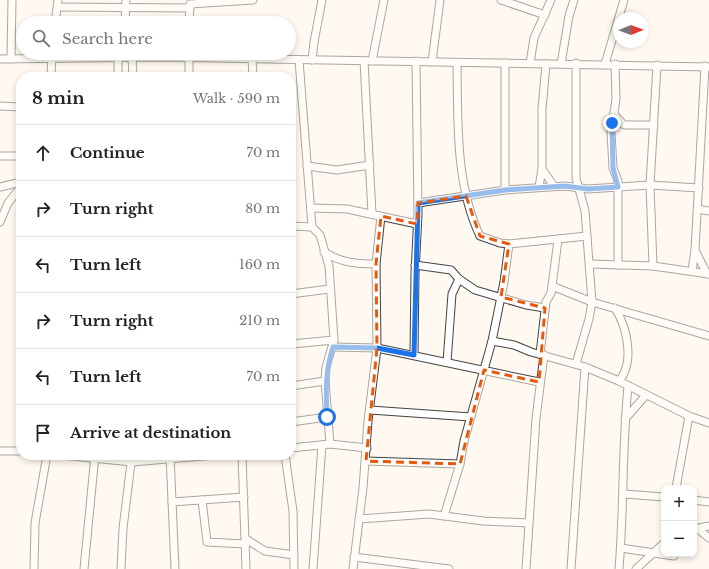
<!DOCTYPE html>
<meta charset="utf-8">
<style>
body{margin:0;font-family:"Libre Baskerville",serif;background:#f2f2f2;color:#222}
.controls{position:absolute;right:12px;bottom:12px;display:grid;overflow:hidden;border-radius:8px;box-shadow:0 2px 6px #0003}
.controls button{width:36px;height:36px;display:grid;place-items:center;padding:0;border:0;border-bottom:1px solid #e0e0e0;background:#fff;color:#222;font:20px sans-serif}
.compass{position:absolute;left:613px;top:12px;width:36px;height:36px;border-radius:50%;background:#fff;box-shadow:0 2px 6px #0003;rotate:89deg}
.stop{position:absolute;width:12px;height:12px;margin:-9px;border:3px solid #1a73e8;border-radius:50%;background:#fff}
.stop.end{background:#1a73e8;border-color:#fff;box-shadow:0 1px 4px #0008}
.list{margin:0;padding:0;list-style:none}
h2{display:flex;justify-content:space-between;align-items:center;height:52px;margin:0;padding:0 16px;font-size:17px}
h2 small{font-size:13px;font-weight:400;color:#767676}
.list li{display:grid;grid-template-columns:26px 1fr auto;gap:12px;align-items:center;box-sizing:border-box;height:56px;padding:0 16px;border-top:1px solid #e0e0e0}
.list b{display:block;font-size:15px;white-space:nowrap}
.list em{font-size:13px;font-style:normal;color:#767676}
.icon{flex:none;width:22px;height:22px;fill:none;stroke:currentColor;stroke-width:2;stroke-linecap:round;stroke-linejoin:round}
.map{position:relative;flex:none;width:709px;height:569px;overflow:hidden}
.search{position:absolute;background:#fff;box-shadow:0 2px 6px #0003;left:16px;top:16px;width:280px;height:44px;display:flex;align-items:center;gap:10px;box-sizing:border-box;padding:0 14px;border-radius:22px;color:#767676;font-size:15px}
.panel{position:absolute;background:#fff;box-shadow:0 2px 6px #0003;left:16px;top:72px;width:280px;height:388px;border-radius:16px}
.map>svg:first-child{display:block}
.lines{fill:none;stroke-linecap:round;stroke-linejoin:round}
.minor-casing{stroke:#424242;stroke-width:9}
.minor{stroke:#fff;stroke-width:7}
.route{stroke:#1a73e8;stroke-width:5}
.marked{fill:none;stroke:#e8590c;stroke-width:3;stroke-dasharray:8 5;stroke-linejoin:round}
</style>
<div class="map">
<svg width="709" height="569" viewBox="0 0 709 569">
<rect width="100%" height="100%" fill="#fff9f1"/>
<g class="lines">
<g class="minor-casing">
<g id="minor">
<polyline points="501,0 545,15"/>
<polyline points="190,4 253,0"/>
<polyline points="58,7 190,8"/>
<polyline points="55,23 58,0"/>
<polyline points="125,23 126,0"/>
<polyline points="189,23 190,5"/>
<polyline points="189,53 189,77"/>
<polyline points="132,58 133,77"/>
<polyline points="0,59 162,57 709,67"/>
<polyline points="11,59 12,0"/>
<polyline points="252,59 253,77"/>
<polyline points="299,60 312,227 320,235 329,266 334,340 326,367 325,381 330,444"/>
<polyline points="312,60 314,42 322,0"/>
<polyline points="364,61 372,214"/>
<polyline points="372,61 384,0"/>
<polyline points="432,62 440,0"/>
<path d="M 457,63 C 458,120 455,184 480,236 L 500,243 L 509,244 L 587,236"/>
<polyline points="505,63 505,190"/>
<polyline points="530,63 534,38 551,0"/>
<polyline points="576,63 576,178 585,211 592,302 589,319 576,364"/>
<polyline points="561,64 569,16 574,0"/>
<polyline points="605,64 624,0"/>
<polyline points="615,64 616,99 611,132 613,168 618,181 618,265"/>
<polyline points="51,77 52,53"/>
<polyline points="118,77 118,59"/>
<polyline points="0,106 21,107"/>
<polyline points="614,114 624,125 654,125"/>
<polyline points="0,156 21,156"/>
<polyline points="307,166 337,170 370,165"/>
<polyline points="542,169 554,186"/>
<polyline points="0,187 21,182"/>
<polyline points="539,187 542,169 542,109 546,64"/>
<polyline points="418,203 505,190 565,186 588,189 650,185 699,188"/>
<polyline points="311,208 347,209 417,224"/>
<polyline points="698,209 709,211"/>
<polyline points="0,222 8,203 21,187"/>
<polyline points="291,226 312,227"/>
<polyline points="695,250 707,274"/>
<path d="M 324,252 C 342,263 356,264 376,264"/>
<polyline points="590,264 653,266 709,274"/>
<polyline points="415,265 451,270 459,279 475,290 526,305 545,308"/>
<polyline points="653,266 650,185 657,65"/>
<polyline points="692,271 695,250 705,66"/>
<polyline points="552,286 558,240"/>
<polyline points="291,294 329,289"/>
<path d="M 615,308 C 627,327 635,362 619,381"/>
<polyline points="492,341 514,345 531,352 585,367 619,381 689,416 709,423"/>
<polyline points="291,344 334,340"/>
<polyline points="333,347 377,348 539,382"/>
<polyline points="540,354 546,302 551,293 552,286 592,302 709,336"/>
<polyline points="414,355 415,273 418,214 416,61"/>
<polyline points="447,362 452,294 459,279"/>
<polyline points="291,386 325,381"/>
<polyline points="370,410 471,417"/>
<polyline points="625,419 646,395"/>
<polyline points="291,422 327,417"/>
<polyline points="291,448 330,444 367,448"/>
<polyline points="0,451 21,451"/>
<polyline points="62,455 132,462 215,455"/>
<polyline points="170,455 175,569"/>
<polyline points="242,455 246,569"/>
<polyline points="285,455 293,511 294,569"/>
<polyline points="366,461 460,464"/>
<polyline points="676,488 689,416"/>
<polyline points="624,494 664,497"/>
<polyline points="202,500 207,542 246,544"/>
<polyline points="694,500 709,502"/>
<polyline points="172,502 244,497"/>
<polyline points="444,516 460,464 464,441 492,341 504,282 509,244"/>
<polyline points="359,519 429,514 483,521 528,523"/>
<polyline points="694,529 709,526"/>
<polyline points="698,529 709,538"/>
<polyline points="246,539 265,551 294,555"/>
<polyline points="621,548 674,556"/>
<polyline points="354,557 449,569"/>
<polyline points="34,569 35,523 47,455"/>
<polyline points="84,569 95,455"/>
<polyline points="121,569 123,528 132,455"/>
<polyline points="313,569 322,445"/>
<polyline points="353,569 363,488 368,421 377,348 376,264 381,216"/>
<polyline points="526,569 536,418 544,355"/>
<polyline points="571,569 585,367"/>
<path d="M 619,569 C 624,508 622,447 628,386"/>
<polyline points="636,569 664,543"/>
</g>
</g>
<use href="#minor" class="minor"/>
</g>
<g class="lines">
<path class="route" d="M 327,417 C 326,392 325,371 333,347 L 377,348 L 414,355 L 418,203 L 505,190 L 565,186 L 588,189 L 618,187 L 613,168 L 612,123"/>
</g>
<path d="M0 0H709V569H0ZM 466,196 L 480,236 L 509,244 L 501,297 L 545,308 L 539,382 L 484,370 L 460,464 L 366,461 L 377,348 L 376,264 L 381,216 L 417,224 L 418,203 Z" fill="#fff9f1" fill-opacity=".55" fill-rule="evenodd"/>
<path class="marked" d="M 466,196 L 480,236 L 509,244 L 501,297 L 545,308 L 539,382 L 484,370 L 460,464 L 366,461 L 377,348 L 376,264 L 381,216 L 417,224 L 418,203 Z"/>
</svg>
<div class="controls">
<button>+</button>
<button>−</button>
</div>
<svg class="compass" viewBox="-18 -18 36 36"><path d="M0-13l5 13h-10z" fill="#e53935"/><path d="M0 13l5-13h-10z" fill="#767676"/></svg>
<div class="stop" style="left:327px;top:417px"></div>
<div class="stop end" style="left:612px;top:123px"></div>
<div class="search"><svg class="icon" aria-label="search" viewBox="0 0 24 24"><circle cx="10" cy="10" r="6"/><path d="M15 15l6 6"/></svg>Search here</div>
<section class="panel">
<h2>8 min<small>Walk · 590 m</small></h2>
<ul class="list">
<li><svg class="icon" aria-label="ahead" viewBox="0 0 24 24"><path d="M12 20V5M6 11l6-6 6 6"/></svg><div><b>Continue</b></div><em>70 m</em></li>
<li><svg class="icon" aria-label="right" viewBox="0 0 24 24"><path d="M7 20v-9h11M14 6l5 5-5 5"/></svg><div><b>Turn right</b></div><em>80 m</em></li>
<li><svg class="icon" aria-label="left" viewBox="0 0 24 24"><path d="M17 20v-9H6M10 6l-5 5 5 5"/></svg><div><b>Turn left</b></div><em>160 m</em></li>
<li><svg class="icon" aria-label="right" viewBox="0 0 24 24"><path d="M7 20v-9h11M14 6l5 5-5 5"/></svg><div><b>Turn right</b></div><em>210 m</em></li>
<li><svg class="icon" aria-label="left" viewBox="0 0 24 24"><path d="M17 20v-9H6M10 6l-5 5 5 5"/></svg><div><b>Turn left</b></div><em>70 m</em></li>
<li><svg class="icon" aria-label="arrive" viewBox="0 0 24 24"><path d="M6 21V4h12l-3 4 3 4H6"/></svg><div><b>Arrive at destination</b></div></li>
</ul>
</section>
</div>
